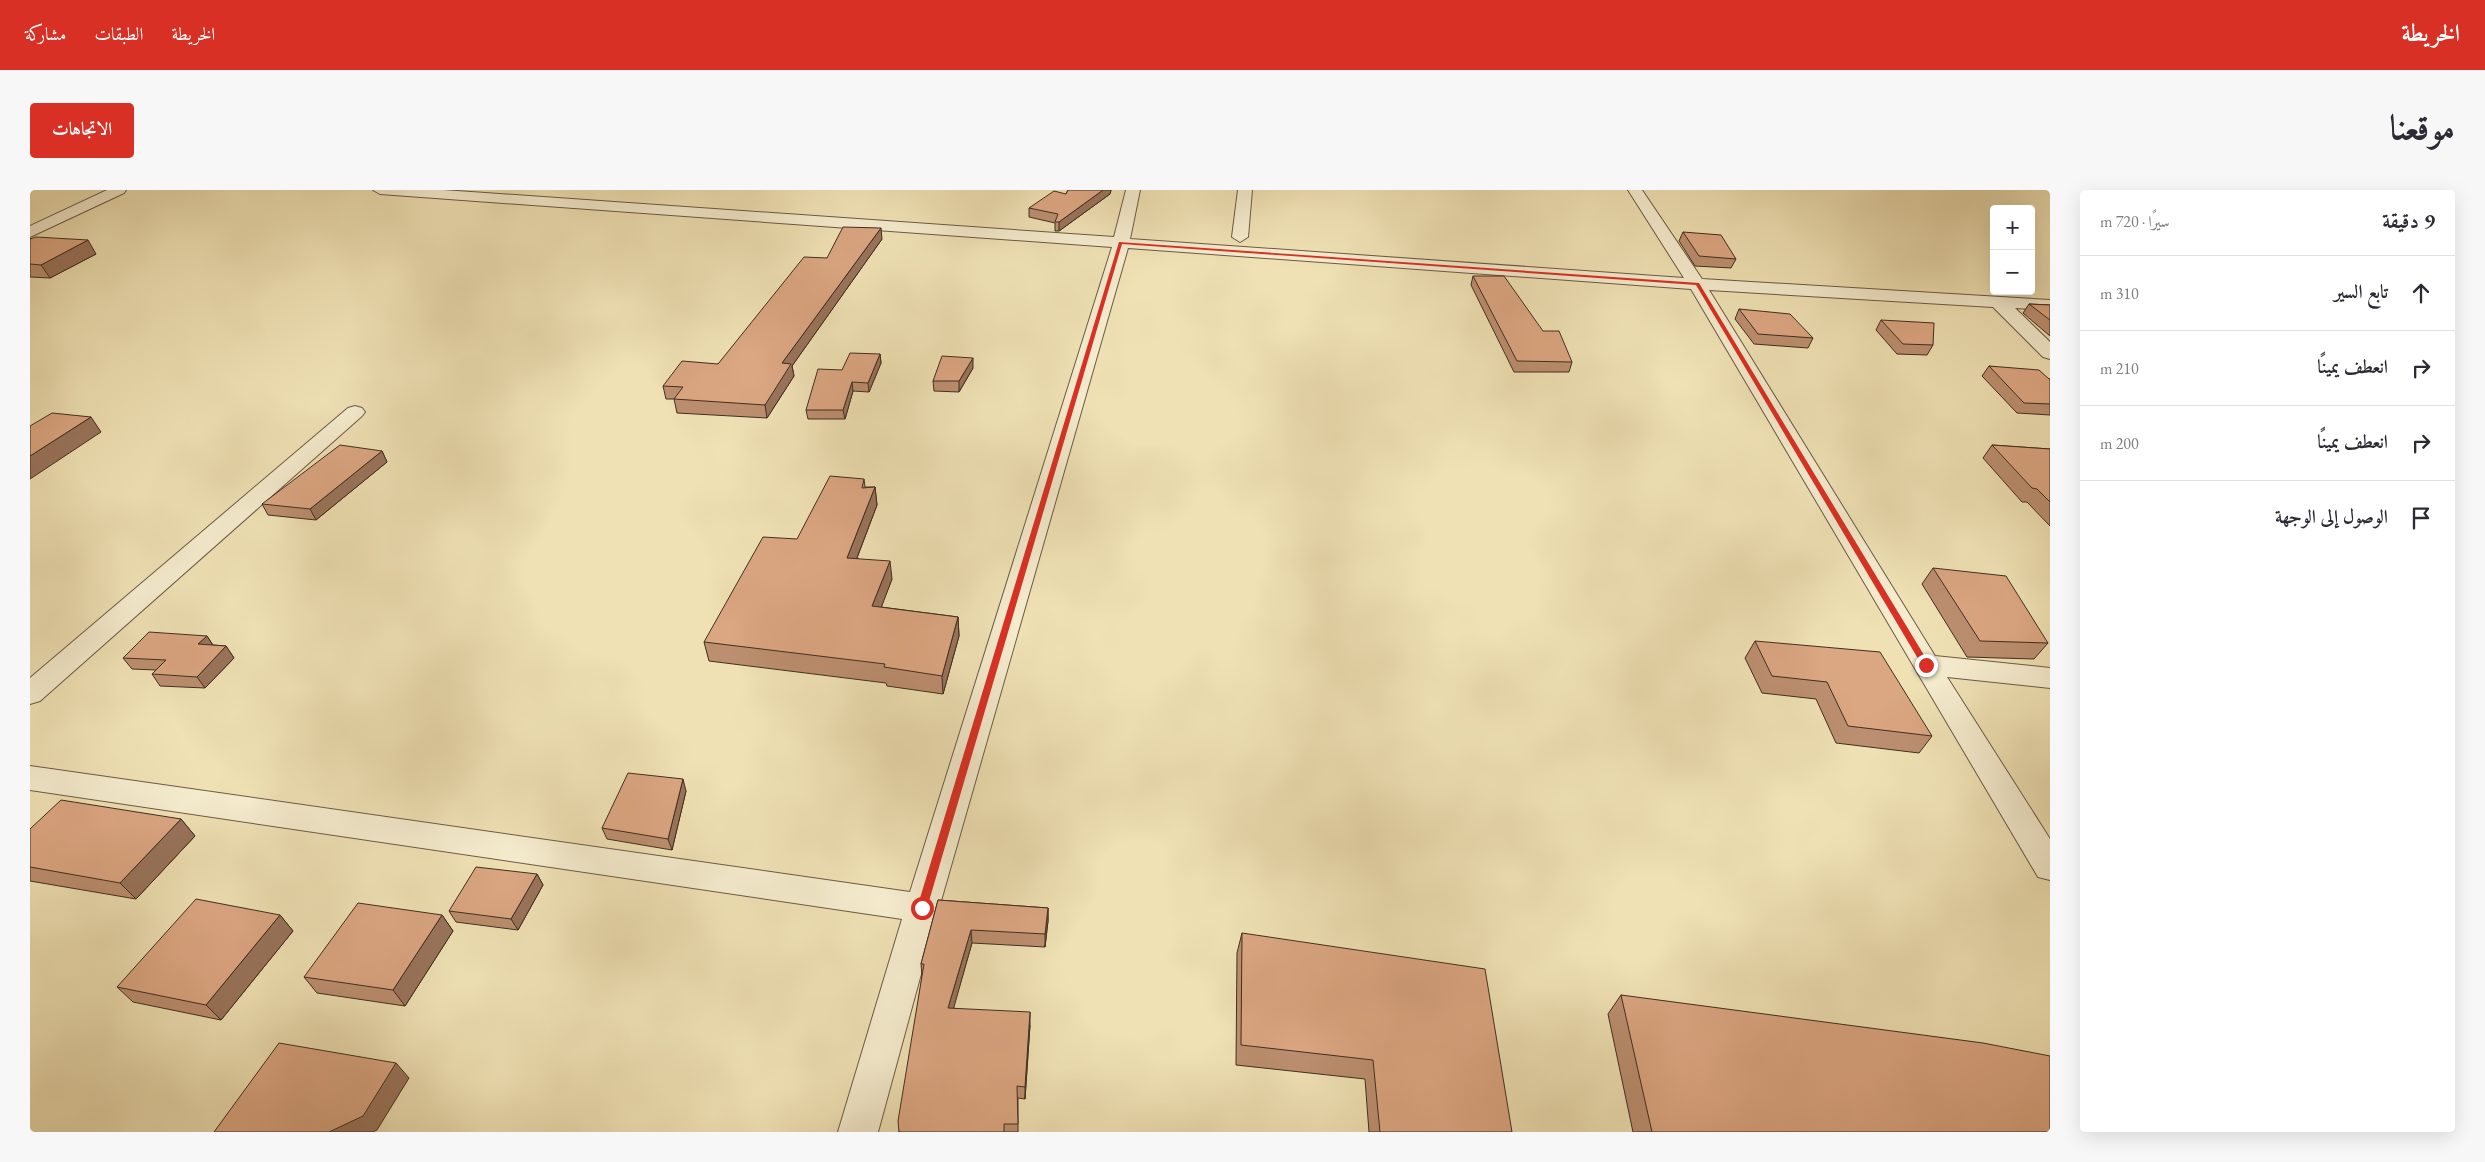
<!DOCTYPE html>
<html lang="ar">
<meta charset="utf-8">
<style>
body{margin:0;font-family:"EB Garamond",Amiri,serif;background:#f7f7f7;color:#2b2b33;direction:rtl}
.controls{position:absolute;right:15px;top:15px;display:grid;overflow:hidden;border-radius:5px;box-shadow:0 5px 20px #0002}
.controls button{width:45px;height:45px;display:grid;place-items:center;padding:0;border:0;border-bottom:1px solid #e1e1e2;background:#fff;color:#2b2b33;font:25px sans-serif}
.stop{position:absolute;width:15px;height:15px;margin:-11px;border:4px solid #d93025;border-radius:50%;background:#fff}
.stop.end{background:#d93025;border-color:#fff;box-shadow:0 1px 5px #0008}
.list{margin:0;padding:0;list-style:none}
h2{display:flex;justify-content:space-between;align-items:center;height:65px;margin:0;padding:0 20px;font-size:21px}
h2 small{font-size:16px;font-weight:400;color:#7c7c81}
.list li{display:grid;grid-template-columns:32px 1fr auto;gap:15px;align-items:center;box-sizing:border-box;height:75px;padding:0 20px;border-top:1px solid #e1e1e2}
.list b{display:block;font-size:19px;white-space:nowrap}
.list em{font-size:16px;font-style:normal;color:#7c7c81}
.icon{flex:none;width:28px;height:28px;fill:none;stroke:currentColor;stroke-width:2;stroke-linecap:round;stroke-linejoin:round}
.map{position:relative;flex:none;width:2020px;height:942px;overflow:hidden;direction:ltr;border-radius:5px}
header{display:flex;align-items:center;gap:30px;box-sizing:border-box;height:70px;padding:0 25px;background:#d93025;color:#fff}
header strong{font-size:24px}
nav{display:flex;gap:28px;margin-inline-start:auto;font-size:18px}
.intro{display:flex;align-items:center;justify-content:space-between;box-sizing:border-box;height:120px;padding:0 30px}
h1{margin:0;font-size:35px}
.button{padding:12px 22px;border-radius:5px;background:#d93025;color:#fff;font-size:18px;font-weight:700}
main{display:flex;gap:30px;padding:0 30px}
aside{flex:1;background:#fff;border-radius:5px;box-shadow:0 5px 20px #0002}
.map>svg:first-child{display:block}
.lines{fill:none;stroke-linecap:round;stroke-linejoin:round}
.street-casing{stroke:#6c5b44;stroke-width:2}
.street{fill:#f5ecce;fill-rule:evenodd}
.wall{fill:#bc8f70;stroke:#412e1f}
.shaded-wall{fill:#99745b;stroke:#412e1f}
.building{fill:#dba682;stroke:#412e1f}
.route{fill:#d93025}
</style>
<header>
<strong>الخريطة</strong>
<nav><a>الخريطة</a><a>الطبقات</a><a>مشاركة</a></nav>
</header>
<div class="intro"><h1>موقعنا</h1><a class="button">الاتجاهات</a></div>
<main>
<aside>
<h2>9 دقيقة<small>سيرًا · 720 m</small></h2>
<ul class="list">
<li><svg class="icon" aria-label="ahead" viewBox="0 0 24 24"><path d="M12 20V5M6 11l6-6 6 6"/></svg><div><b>تابع السير</b></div><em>310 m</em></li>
<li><svg class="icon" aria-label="right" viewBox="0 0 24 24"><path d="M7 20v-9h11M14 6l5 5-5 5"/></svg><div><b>انعطف يمينًا</b></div><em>210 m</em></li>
<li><svg class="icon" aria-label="right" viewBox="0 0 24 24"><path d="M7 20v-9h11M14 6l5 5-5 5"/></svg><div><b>انعطف يمينًا</b></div><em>200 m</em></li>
<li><svg class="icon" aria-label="arrive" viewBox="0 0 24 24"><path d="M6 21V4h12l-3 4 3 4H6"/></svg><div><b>الوصول إلى الوجهة</b></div></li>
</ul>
</aside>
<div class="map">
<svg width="2020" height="942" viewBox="0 0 2020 942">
<rect width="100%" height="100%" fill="#efe1b4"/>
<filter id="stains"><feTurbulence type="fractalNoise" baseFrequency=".004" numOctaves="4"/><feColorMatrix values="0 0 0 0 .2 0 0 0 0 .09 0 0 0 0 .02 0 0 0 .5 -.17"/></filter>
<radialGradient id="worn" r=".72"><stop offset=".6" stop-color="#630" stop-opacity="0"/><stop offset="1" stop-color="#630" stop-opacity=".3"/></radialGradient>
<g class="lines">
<g class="street-casing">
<g id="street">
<polygon points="77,0 96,0 94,3 0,47 0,36"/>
<polygon points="343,0 413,0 1084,47 1096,0 1110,0 1100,49 1654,88 1598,0 1612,0 1672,89 2020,110 2020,120 1985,118 2020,152 2020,169 2013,167 1963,117 1679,100 1905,466 2020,478 2020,498 1917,487 2020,649 2020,690 2008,687 1661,99 1098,58 909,718 848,942 808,942 872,729 0,600 0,576 880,702 1082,57 350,4"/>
<polygon points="1208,0 1222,0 1218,47 1210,52 1202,47"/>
<polygon points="325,216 332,218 335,222 332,226 10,511 0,514 0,488 318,218"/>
</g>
</g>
<use href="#street" class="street"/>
</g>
<g class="wall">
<polygon points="1038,0 1081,0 1080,4 1029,41 1025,41 1025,33 999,27 999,18 1036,4"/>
<polygon points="1653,42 1706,69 1701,78 1665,76 1649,51"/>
<polygon points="0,49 66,64 20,88 0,87"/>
<polygon points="852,49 762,176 764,186 737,228 647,223 644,209 636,209 633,196 688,174 797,68"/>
<polygon points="1443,86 1542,172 1539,182 1484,182 1441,95"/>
<polygon points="1999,114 2020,115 2020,146 1993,123"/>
<polygon points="1709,119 1783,148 1778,158 1724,154 1705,129"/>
<polygon points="1851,130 1903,155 1897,165 1867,164 1846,140"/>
<polygon points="850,164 851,173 839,202 823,201 815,229 778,229 776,220 812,180"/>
<polygon points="1959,176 2020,189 2020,225 1987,223 1952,186"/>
<polygon points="943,178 929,202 904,201 903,191"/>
<polygon points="1962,255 2020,259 2020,336 1997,312 1992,312 1953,268"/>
<polygon points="352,261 357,272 286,330 238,325 232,314"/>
<polygon points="834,289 835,297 845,297 847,315 827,368 862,389 851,417 928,427 929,446 913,504 857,496 856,493 679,471 674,452"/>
<polygon points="1903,378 2018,453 2004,469 1937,467 1892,394"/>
<polygon points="177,446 183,455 196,456 204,468 175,498 130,496 122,484 126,480 102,479 93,468"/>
<polygon points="1725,451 1902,546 1889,563 1806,553 1786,509 1732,503 1715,468"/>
<polygon points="656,601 642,660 577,649 572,638"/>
<polygon points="151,629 165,646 106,709 0,691 0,639"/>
<polygon points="507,684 513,695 488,740 426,732 419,721"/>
<polygon points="908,710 1018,718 1018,731 1015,757 942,753 923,818 1000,835 995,909 988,908 988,942 869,942 892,787 891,774"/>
<polygon points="250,725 263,741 191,830 103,812 87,797"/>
<polygon points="412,725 423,741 375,816 287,803 274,787"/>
<polygon points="1212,743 1482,942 1339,942 1335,889 1206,875 1207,763"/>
<polygon points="1591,805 2020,942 1603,942 1578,824"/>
</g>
<g class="shaded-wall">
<polygon points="1073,0 1081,0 1080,4 1029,41 1029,32"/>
<polygon points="851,38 852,49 762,176 764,186 737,228 735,215 752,173"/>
<polygon points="58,50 66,64 20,88 11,75"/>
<polygon points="850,164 851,173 839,202 838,193"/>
<polygon points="943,168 943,178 929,202 929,191"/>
<polygon points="822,192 823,201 815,229 813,220"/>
<polygon points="61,227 71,242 0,289 0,266"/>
<polygon points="352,261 357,272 286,330 280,319"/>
<polygon points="845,297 847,315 820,386 817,368"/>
<polygon points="860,371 862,389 845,434 842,416"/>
<polygon points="928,427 929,446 913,504 912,486"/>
<polygon points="177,446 184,457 168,454"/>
<polygon points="196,456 204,468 175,498 167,487"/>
<polygon points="653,589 656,601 642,660 638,649"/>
<polygon points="151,629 165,646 106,709 90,693"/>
<polygon points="507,684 513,695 488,740 481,729"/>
<polygon points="1018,718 1018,731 1015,757 1015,744"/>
<polygon points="250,725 263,741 191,830 176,815"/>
<polygon points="412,725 423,741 375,816 363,800"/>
<polygon points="941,740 942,753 920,831 918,818"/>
<polygon points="1000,822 1000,835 995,909 995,897"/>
<polygon points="366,873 379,888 347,940 343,942 299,942"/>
</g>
<g class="building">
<polygon points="1038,0 1073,0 1029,32 1025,32 1028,24 999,18 1024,1 1036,4"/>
<polygon points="813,37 851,38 752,173 761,174 735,215 644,209 653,197 633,196 652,171 688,174 774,67 797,68"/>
<polygon points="1653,42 1691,45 1706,69 1669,66"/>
<polygon points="6,47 58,50 11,75 0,74 0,49"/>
<polygon points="1443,86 1474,86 1513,141 1529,141 1542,172 1487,171"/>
<polygon points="1999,114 2020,115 2020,130"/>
<polygon points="1709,119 1760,124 1783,148 1728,144"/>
<polygon points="1851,130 1904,133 1903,155 1873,154"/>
<polygon points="820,163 850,164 838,193 822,192 813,220 776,220 788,179 812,180"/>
<polygon points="912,166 943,168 929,191 903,191"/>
<polygon points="1959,176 2009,180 2019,189 2020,189 2020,214 1994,213"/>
<polygon points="22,223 61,227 0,266 0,236"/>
<polygon points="310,255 352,261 280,319 232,314"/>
<polygon points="1962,255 2020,259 2020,312 2007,299 2002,298"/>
<polygon points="800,286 834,289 832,298 845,297 817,368 860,371 842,416 928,427 912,486 854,477 855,474 674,452 733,347 767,349"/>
<polygon points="1903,378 1976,386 2018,453 1950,451"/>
<polygon points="119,442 177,446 168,454 196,456 167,487 122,484 136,470 93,468"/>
<polygon points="1725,451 1850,462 1902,546 1818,536 1797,492 1742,486"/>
<polygon points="598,583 653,589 638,649 572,638"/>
<polygon points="31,610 151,629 90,693 0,677 0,639"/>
<polygon points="446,677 507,684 481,729 419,721"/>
<polygon points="166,709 250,725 176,815 87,797"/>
<polygon points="908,710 1018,718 1015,744 941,740 918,818 1000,822 995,897 987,896 988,934 974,934 974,942 869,942 868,931 894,774 891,774"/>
<polygon points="328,713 412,725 363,800 274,787"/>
<polygon points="1212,743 1455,779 1482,942 1350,942 1343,870 1211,855"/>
<polygon points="1591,805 1953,853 2020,866 2020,942 1622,942"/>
<polygon points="249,853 366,873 333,926 299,942 184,942"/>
</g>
<polygon class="route" points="1089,52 1669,93 1900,475 1893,477 1666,95 1092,54 897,718 892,722 889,721 887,718"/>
<rect width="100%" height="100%" filter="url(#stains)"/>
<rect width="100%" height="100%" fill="url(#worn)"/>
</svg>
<div class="controls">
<button>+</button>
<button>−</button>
</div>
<div class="stop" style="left:892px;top:718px"></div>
<div class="stop end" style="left:1896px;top:475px"></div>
</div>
</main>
